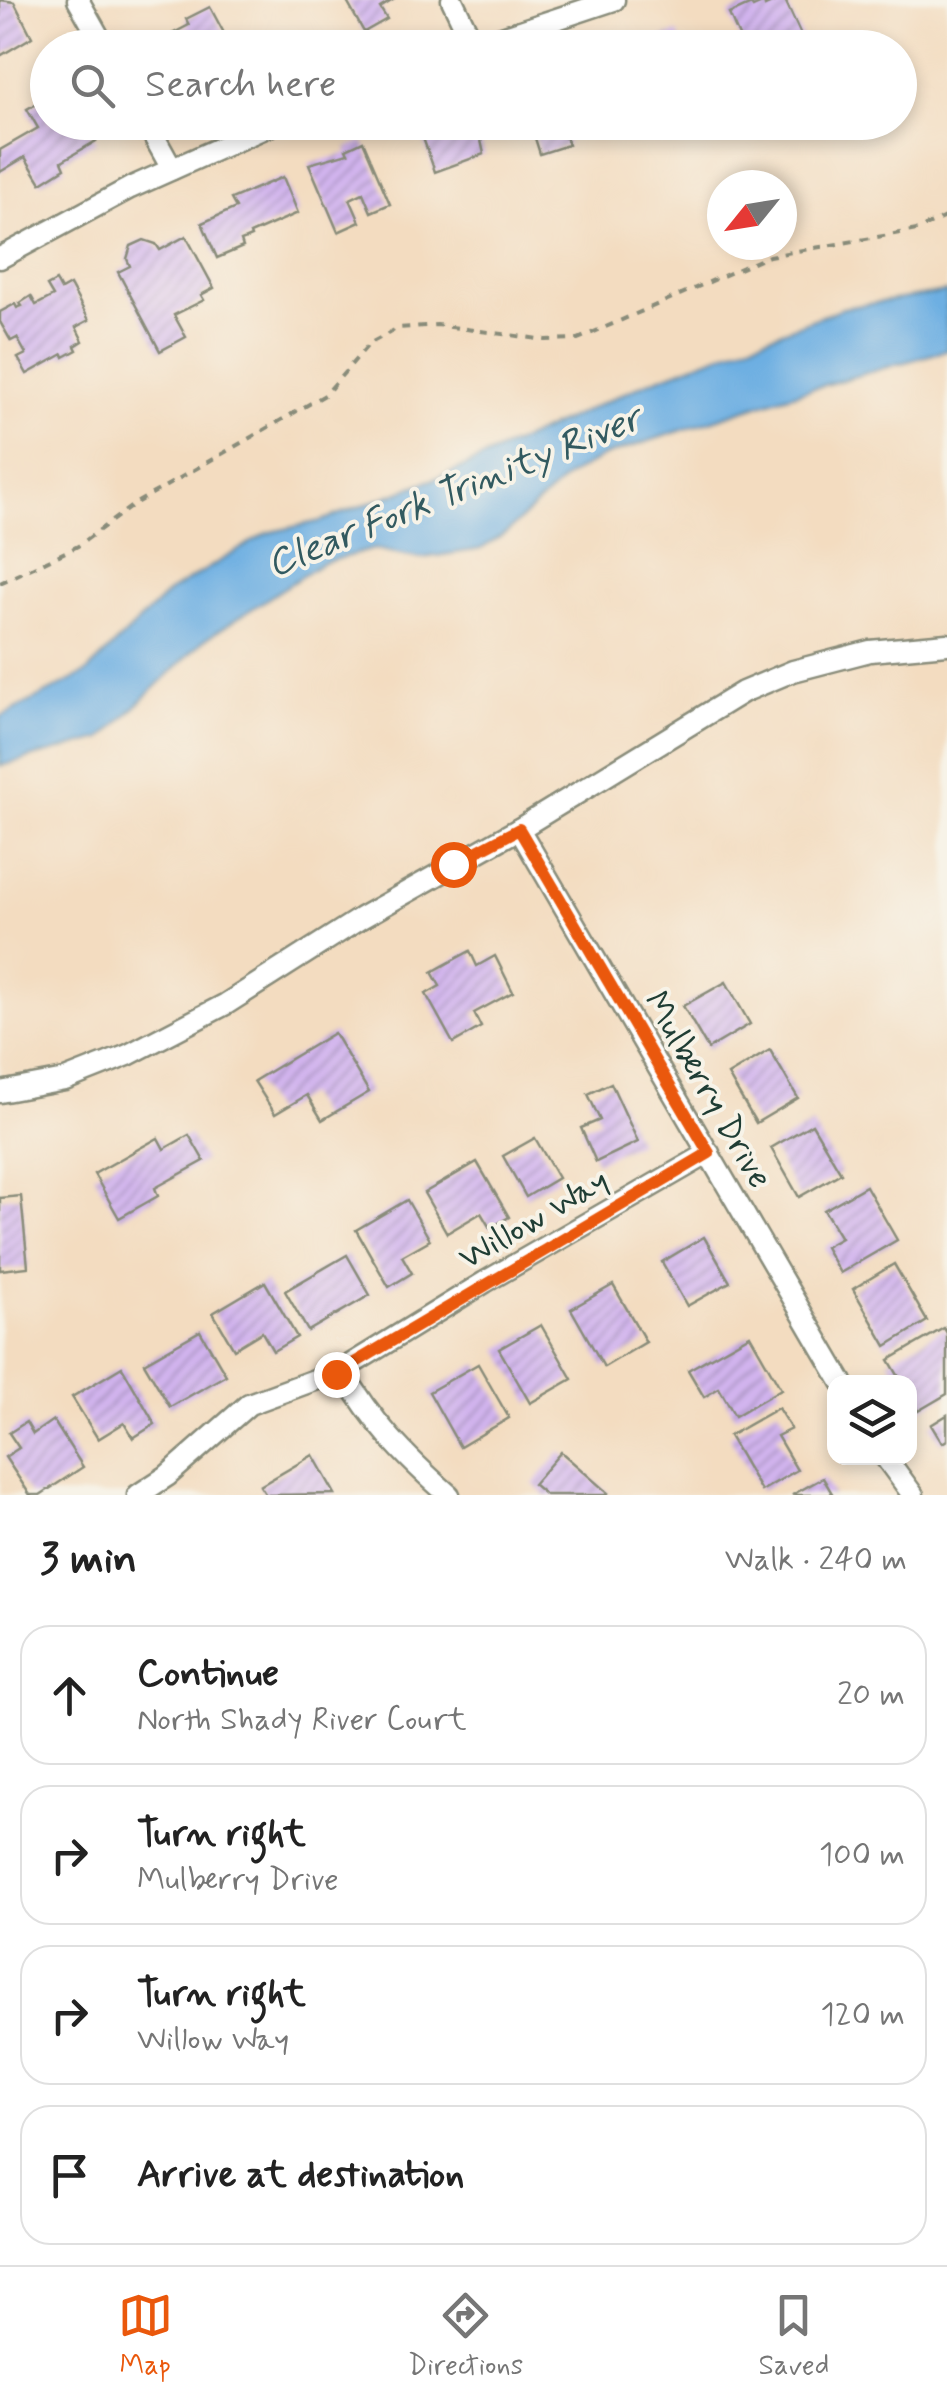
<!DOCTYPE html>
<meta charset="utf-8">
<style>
body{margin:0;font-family:Mynerve,sans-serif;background:#f2f2f2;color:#222}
.controls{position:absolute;right:30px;bottom:30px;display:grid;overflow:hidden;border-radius:20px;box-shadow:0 5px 15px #0003}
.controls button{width:90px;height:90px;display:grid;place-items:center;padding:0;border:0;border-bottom:2px solid #e0e0e0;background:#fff;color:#222;font:50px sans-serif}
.compass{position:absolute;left:707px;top:170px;width:90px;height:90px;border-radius:50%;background:#fff;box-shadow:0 5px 15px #0003;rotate:240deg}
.stop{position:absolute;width:30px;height:30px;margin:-22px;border:8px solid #ea580c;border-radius:50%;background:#fff}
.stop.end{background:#ea580c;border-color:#fff;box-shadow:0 2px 10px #0008}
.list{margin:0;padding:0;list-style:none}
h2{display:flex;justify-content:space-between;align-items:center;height:130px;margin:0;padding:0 40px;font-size:42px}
h2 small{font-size:32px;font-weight:400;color:#767676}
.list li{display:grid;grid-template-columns:65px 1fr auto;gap:30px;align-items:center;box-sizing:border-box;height:140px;margin:0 20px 20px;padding:0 20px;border:2px solid #e0e0e0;border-radius:30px}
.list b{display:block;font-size:38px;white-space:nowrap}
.list p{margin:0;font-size:32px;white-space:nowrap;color:#767676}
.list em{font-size:32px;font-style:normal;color:#767676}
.icon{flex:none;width:55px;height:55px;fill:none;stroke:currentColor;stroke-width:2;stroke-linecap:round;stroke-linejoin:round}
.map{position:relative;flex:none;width:947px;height:1495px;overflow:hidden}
.search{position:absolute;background:#fff;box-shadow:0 5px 15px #0003;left:30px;right:30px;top:30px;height:110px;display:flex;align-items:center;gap:25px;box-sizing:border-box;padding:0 35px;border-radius:55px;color:#767676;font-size:38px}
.sheet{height:770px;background:#fff}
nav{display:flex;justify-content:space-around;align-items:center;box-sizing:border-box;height:140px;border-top:2px solid #e0e0e0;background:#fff;font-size:28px;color:#767676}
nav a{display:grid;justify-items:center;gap:5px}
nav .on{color:#ea580c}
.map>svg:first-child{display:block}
.water{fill:#6dafe2;stroke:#46768b;stroke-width:2.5}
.building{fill:url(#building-hatch)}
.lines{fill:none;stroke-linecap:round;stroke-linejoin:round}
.minor-casing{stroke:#898c7a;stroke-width:25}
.path{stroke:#898c7a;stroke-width:4;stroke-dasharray:8 8;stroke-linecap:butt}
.minor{stroke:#fff;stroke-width:20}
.route{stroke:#ea580c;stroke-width:12}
.labels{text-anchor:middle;stroke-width:8;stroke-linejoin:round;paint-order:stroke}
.street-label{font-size:35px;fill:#1f3d34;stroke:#f7f3e8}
.water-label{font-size:38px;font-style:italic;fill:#325a60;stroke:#f7f3e8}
</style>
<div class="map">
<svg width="947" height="1495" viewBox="0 0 947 1495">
<defs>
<pattern id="building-hatch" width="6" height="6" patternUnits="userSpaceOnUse" patternTransform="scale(2.5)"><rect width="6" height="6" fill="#d2b4ee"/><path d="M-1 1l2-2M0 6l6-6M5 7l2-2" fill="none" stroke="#aa94c2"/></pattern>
</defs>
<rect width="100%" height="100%" fill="#f7f3e8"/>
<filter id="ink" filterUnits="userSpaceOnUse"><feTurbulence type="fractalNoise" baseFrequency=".01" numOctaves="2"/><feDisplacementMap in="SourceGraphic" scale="20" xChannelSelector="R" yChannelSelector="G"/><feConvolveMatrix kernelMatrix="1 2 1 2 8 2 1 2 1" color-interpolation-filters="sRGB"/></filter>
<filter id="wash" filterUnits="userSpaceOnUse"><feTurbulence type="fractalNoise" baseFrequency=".0048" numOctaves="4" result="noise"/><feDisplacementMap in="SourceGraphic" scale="40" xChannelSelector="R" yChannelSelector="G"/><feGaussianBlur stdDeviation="2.25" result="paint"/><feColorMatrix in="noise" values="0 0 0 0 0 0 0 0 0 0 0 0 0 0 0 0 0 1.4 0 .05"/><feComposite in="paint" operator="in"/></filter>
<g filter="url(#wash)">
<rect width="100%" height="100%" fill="#f3dcc0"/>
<polygon class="water" points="947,292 947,350 782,397 604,456 568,476 507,532 481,549 422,558 374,549 322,563 204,640 102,739 0,766 0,717 86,673 169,592 267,533 321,521 453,472 648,382 843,308"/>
<g id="blocks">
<g class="building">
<polygon points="0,0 14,2 32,37 0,56"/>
<polygon points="346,0 393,0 380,8 387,19 364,32"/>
<polygon points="778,0 785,0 807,48 744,48 729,14 751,4 753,7 764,2 765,6"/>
<polygon points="210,7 232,48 174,48 168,36 189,25 186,19"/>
<polygon points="678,33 682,48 644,48 652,44 650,41"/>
<polygon points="48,97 48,122 83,122 96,141 62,161 65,168 41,183 25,157 0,172 0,150 38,128 27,109"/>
<polygon points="423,122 477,122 484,154 435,172 418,124"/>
<polygon points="530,122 594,122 594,123 564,133 568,145 540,154"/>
<polygon points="363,141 390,204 371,212 363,193 350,199 360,222 338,232 309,164 348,153 346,149"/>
<polygon points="283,177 298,213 250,234 251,237 241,241 243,247 217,258 202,223 236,208 231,199"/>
<polygon points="186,236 214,288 201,295 204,300 174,315 186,337 160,351 118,272 130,266 127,259 131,246 144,240 156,244 160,250"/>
<polygon points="56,281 61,290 70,285 89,320 76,327 83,341 75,346 77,350 64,357 63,354 27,374 18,358 26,354 17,338 11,341 0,322 0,312 15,304 17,308 22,306 20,303 31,296 36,305 53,296 47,286"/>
<polygon points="470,951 477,966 495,956 513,992 474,1013 481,1027 453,1043 426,994 440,986 432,972"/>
<polygon points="726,982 750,1024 708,1049 683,1006"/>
<polygon points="334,1033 369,1092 322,1120 307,1095 275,1114 254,1081"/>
<polygon points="770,1050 798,1098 756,1123 728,1075"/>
<polygon points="611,1083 638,1142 596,1162 581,1128 600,1120 588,1094"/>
<polygon points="812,1124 841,1173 799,1197 771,1148"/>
<polygon points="189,1135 204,1161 155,1188 158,1196 119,1218 94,1174 158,1138 164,1149"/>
<polygon points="535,1138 558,1178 526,1197 503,1156"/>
<polygon points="477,1162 509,1217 490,1228 481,1213 447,1233 424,1193"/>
<polygon points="866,1186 897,1240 840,1273 825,1247 841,1238 824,1210"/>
<polygon points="21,1196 28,1267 0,1270 0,1198"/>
<polygon points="407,1200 430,1240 402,1256 412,1273 389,1287 356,1230"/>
<polygon points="704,1237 730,1282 687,1306 662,1262"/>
<polygon points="347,1255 370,1295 308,1331 285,1291"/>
<polygon points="894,1264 927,1321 886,1346 853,1289"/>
<polygon points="265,1282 297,1337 273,1351 262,1332 234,1349 213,1313"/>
<polygon points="613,1285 646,1342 604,1367 571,1309"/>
<polygon points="541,1325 572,1379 530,1403 499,1349"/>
<polygon points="944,1328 947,1333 947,1394 918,1411 910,1396 910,1382 902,1382 889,1360"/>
<polygon points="200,1331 226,1375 170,1407 144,1363"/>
<polygon points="750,1335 781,1389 735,1416 719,1388 704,1397 688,1370"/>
<polygon points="478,1364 509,1418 460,1447 429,1392"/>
<polygon points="122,1367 155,1424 133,1438 124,1423 98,1439 72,1397"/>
<polygon points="778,1408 791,1429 777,1436 797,1470 761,1491 729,1436"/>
<polygon points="947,1415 947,1440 942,1443 931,1425"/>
<polygon points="53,1420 83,1467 40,1495 30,1495 5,1457 19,1448 9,1433 26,1422 33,1434"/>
<polygon points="561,1452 608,1493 606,1495 546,1495 533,1484"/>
<polygon points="313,1455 335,1494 266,1495 260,1486"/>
<polygon points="823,1478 833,1495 792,1495"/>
</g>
</g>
</g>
<g filter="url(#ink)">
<use href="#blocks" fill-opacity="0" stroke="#898c7a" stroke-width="2.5"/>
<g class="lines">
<g class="minor-casing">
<g id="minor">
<polyline points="78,0 105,48"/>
<polyline points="452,0 474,46"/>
<polyline points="469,48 614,0"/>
<polyline points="146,122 172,169"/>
<polyline points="0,258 130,188 278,122"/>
<polyline points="519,829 842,1382"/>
<polyline points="0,1092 65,1080 128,1055 226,1004 361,918 519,829 743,692 793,671 870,651 947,644"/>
<path d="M 342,1370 C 373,1423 403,1455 449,1495"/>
<polyline points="886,1458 913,1495"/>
<polyline points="138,1495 167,1476 249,1404 342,1370 485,1282 709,1153"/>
</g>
</g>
<polyline class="path" points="0,583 78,546 136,503 325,395 369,344 398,328 437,325 546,340 578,339 769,256 917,230 947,216"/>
<use href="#minor" class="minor"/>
</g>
</g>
<g class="lines" filter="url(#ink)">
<polyline class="route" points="336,1374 709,1153 519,829 453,864"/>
</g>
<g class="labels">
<g class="street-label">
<text transform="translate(709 1089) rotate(60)" y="12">Mulberry Drive</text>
<text transform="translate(533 1218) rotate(-30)" y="12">Willow Way</text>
</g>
<g class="water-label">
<text transform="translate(453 490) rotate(-22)" y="13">Clear Fork Trinity River</text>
</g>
</g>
</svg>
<div class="controls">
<button><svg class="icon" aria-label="layers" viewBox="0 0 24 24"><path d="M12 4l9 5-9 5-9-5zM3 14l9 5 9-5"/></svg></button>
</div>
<svg class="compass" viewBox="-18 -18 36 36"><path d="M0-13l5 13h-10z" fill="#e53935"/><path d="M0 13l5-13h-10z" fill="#767676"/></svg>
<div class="stop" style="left:453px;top:864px"></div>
<div class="stop end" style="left:336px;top:1374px"></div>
<div class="search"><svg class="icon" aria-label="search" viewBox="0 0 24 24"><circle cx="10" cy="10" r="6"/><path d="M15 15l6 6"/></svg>Search here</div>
</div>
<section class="sheet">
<h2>3 min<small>Walk · 240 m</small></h2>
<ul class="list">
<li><svg class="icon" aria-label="ahead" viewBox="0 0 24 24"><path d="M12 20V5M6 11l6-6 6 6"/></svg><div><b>Continue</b><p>North Shady River Court</p></div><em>20 m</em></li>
<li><svg class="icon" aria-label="right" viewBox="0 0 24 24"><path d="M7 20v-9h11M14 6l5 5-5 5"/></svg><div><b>Turn right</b><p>Mulberry Drive</p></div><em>100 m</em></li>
<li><svg class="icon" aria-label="right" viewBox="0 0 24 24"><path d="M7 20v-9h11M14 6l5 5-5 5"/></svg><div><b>Turn right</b><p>Willow Way</p></div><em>120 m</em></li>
<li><svg class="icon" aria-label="arrive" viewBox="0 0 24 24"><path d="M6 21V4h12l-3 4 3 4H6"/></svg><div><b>Arrive at destination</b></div></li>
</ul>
</section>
<nav>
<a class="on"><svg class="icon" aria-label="map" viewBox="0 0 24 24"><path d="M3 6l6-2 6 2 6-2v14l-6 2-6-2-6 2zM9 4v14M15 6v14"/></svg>Map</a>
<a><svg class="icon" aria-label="directions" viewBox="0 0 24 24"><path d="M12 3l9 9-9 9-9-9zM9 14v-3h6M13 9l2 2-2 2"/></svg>Directions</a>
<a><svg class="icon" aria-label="saved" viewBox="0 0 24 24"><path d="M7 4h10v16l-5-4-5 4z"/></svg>Saved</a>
</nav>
